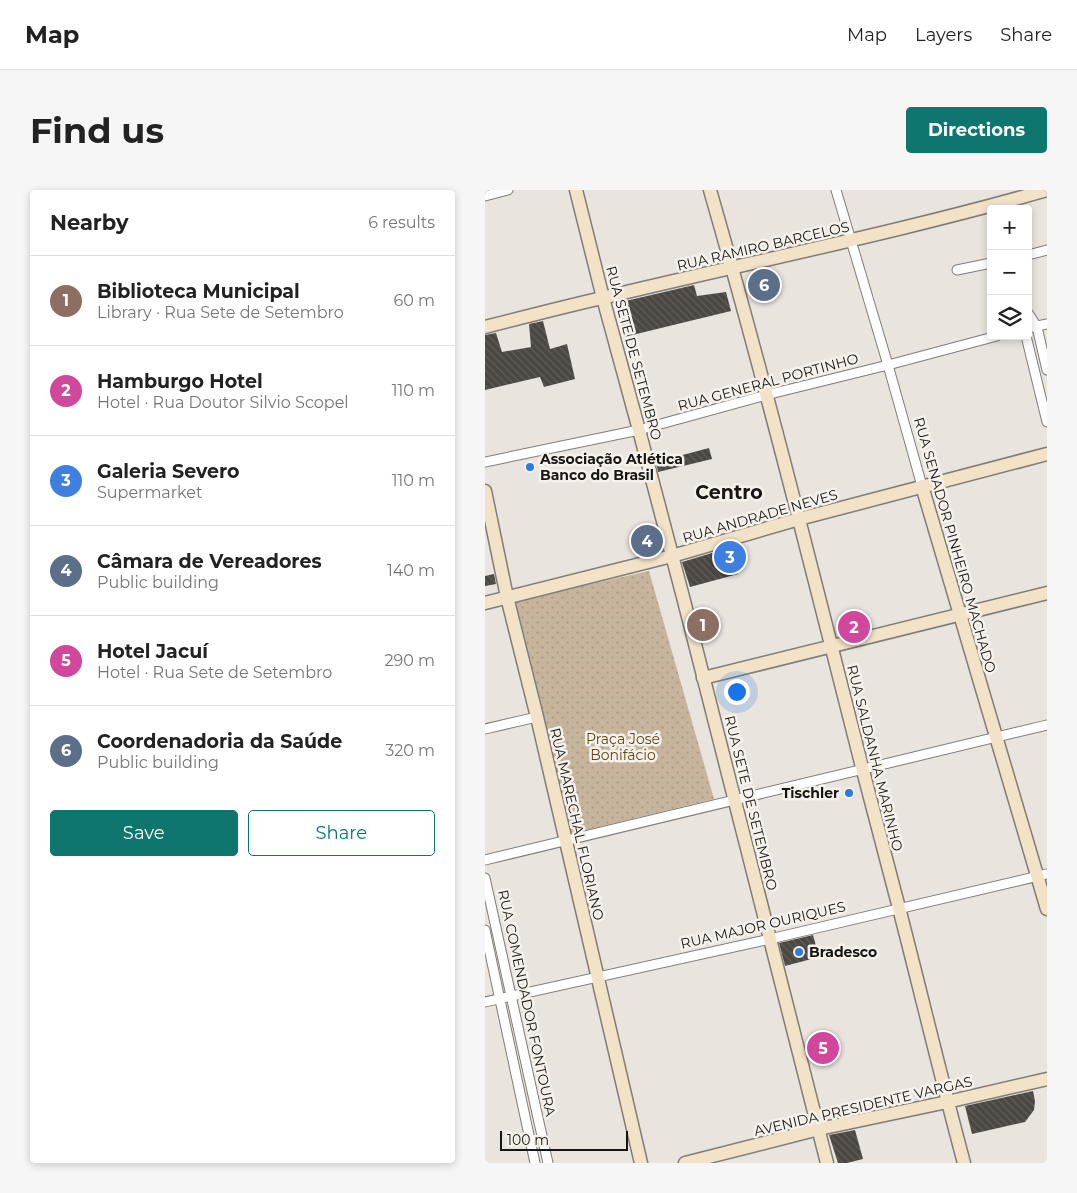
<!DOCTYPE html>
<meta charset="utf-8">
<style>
body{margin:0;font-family:Montserrat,sans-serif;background:#f6f6f6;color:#222}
.controls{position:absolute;right:15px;top:15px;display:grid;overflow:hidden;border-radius:5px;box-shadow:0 2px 8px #0003}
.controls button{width:45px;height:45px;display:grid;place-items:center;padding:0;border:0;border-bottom:1px solid #e0e0e0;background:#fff;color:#222;font:25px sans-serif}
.scale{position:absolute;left:15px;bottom:12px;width:128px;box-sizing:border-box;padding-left:5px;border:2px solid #171614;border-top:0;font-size:14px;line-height:18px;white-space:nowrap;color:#171614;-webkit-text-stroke:4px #f6f2eb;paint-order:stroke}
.you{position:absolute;left:251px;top:501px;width:18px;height:18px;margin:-12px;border:4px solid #fff;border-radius:50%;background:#1a73e8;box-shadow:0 0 0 8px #1a73e833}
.badge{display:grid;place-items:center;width:32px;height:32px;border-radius:50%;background:#0f766e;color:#fff;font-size:16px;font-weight:700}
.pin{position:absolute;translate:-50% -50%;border:2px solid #fff;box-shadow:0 1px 5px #0006}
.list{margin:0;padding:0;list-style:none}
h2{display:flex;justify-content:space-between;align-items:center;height:65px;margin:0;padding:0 20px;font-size:21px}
h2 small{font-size:16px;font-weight:400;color:#767676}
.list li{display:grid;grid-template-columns:32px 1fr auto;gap:15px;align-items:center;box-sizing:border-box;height:90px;padding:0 20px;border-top:1px solid #e0e0e0}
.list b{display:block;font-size:19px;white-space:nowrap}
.list p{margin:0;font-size:16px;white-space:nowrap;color:#767676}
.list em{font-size:16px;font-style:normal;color:#767676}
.actions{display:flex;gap:10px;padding:15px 20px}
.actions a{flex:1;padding:11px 0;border:1px solid #0f766e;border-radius:5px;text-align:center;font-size:18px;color:#0f766e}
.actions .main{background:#0f766e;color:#fff}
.icon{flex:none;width:28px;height:28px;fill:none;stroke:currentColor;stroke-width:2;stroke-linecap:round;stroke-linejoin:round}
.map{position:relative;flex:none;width:562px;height:973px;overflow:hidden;border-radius:5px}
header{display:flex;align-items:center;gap:30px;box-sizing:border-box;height:70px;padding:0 25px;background:#fff;border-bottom:1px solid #e0e0e0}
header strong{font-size:24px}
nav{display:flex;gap:28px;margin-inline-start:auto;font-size:18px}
.intro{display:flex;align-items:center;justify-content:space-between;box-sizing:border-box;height:120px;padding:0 30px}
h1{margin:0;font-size:35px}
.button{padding:12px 22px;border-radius:5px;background:#0f766e;color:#fff;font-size:18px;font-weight:700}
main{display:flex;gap:30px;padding:0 30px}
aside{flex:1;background:#fff;border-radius:5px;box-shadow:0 2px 8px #0003}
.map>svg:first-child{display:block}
.green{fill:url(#green-dots)}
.building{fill:url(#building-back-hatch)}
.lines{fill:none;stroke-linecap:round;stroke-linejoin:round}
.street-casing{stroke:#807c77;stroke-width:11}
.secondary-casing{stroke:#807c77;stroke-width:15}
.street{stroke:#fff;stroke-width:9}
.secondary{stroke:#f1e2c8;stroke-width:12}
.poi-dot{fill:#2c7ae6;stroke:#f6f2eb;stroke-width:2}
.labels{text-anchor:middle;stroke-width:5;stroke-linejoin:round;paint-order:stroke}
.street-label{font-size:14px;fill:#171614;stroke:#f6f2eb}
.poi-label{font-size:14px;font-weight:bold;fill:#171614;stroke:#f6f2eb;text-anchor:start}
.park-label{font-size:14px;fill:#634614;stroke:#f6f2eb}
.district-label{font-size:19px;font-weight:bold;fill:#171614;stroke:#f6f2eb}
</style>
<header>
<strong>Map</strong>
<nav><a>Map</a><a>Layers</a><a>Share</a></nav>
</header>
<div class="intro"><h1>Find us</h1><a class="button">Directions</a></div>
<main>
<aside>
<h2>Nearby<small>6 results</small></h2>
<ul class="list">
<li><span class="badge" style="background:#8d6e63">1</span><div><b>Biblioteca Municipal</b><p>Library · Rua Sete de Setembro</p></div><em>60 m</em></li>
<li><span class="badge" style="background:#d1479c">2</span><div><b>Hamburgo Hotel</b><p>Hotel · Rua Doutor Silvio Scopel</p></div><em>110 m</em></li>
<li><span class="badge" style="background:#3f7fe0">3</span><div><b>Galeria Severo</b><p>Supermarket</p></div><em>110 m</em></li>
<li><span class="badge" style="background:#5c6f8a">4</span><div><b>Câmara de Vereadores</b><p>Public building</p></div><em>140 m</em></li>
<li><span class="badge" style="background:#d1479c">5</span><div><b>Hotel Jacuí</b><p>Hotel · Rua Sete de Setembro</p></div><em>290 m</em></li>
<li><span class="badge" style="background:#5c6f8a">6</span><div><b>Coordenadoria da Saúde</b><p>Public building</p></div><em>320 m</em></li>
</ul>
<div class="actions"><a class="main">Save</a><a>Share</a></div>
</aside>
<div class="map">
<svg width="562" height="973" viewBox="0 0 562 973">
<defs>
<pattern id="green-dots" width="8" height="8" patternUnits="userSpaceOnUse" patternTransform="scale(1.25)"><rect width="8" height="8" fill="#c6b59c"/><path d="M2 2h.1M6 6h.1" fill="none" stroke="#a99b86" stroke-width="1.8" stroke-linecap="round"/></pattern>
<pattern id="building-back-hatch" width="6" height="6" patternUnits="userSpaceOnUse" patternTransform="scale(1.25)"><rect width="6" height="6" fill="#4b4742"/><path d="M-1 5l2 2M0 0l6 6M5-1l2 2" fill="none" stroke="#615e5a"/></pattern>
</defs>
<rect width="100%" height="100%" fill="#e9e4de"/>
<polygon class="green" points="164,381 229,609 85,644 29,411"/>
<g class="building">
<polygon points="209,95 212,106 241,102 246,121 139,147 132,113"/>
<polygon points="58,131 65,159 82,154 90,189 59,197 55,187 0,200 0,145 11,143 17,162 46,157 44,134"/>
<polygon points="224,258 227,269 173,282 171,272"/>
<polygon points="247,357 253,384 205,397 197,372"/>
<polygon points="9,384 11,394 0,396 0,386"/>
<polygon points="328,745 334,767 300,776 294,753"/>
<polygon points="548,901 550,911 549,920 540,932 487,944 480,916"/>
<polygon points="370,940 378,969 362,973 353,973 344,945"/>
</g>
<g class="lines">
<g class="street-casing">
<g id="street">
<polyline points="351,0 403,175 437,296"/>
<polyline points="0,6 23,0"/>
<polyline points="543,65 562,60"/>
<polyline points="472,80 506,73"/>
<polyline points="543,123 552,137 562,180"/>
<polyline points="543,138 562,134"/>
<polyline points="541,146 562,232"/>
<polyline points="0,272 154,240 281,205 403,175 512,146"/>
<polyline points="0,539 52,527"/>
<polyline points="0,670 562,535"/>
<polyline points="0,688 63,973"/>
<polyline points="0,740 50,973"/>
<polyline points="0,812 285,749 562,684"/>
</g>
</g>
<g class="secondary-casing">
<g id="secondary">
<polyline points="91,0 118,108 154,240 198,407 342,973"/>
<path d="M 225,0 C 280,191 328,384 377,577 C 389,624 402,671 414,718 C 436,803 456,888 479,973"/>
<path d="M 0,137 C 39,127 78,117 117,108 C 266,72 415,42 562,0"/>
<polyline points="437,296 562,719"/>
<polyline points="0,301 22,407 52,527 156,973"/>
<polyline points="0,413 187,366 314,329 562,264"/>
<polyline points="218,488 562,403"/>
<polyline points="200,973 334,939 462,912 562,889"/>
</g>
</g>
<use href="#street" class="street"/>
<use href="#secondary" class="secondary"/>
</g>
<g class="poi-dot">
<circle cx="45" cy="277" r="5"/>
<circle cx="364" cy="603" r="5"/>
<circle cx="314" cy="762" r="5"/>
</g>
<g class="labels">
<g class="street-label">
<text transform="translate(278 56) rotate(-13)" y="5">RUA RAMIRO BARCELOS</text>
<text transform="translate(149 163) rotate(75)" y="5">RUA SETE DE SETEMBRO</text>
<text transform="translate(283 192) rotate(-15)" y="5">RUA GENERAL PORTINHO</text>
<text transform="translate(275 326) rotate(-16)" y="5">RUA ANDRADE NEVES</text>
<text transform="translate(470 355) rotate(74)" y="5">RUA SENADOR PINHEIRO MACHADO</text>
<text transform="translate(390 568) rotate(76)" y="5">RUA SALDANHA MARINHO</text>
<text transform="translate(266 613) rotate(76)" y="5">RUA SETE DE SETEMBRO</text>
<text transform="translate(92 634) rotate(77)" y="5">RUA MARECHAL FLORIANO</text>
<text transform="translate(278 735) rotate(-13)" y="5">RUA MAJOR OURIQUES</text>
<text transform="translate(42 813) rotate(78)" y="5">RUA COMENDADOR FONTOURA</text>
<text transform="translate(378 916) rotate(-13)" y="5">AVENIDA PRESIDENTE VARGAS</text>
</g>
<g class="poi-label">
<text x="55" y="274">Associação Atlética<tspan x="55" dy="16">Banco do Brasil</tspan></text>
<text x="354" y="608" text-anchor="end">Tischler</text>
<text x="324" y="767">Bradesco</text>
</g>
<g class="park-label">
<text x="138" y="554">Praça José<tspan x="138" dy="16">Bonifácio</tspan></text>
</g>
<g class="district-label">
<text x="244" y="309">Centro</text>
</g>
</g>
</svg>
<div class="controls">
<button>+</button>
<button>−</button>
<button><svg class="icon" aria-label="layers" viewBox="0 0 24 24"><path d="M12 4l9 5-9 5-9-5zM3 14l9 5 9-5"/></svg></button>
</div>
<div class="scale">100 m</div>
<div class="you"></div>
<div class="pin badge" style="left:218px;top:435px;background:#8d6e63">1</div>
<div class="pin badge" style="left:369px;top:437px;background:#d1479c">2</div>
<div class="pin badge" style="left:245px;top:367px;background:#3f7fe0">3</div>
<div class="pin badge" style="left:162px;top:351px;background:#5c6f8a">4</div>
<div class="pin badge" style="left:338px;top:858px;background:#d1479c">5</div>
<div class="pin badge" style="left:279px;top:95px;background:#5c6f8a">6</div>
</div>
</main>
